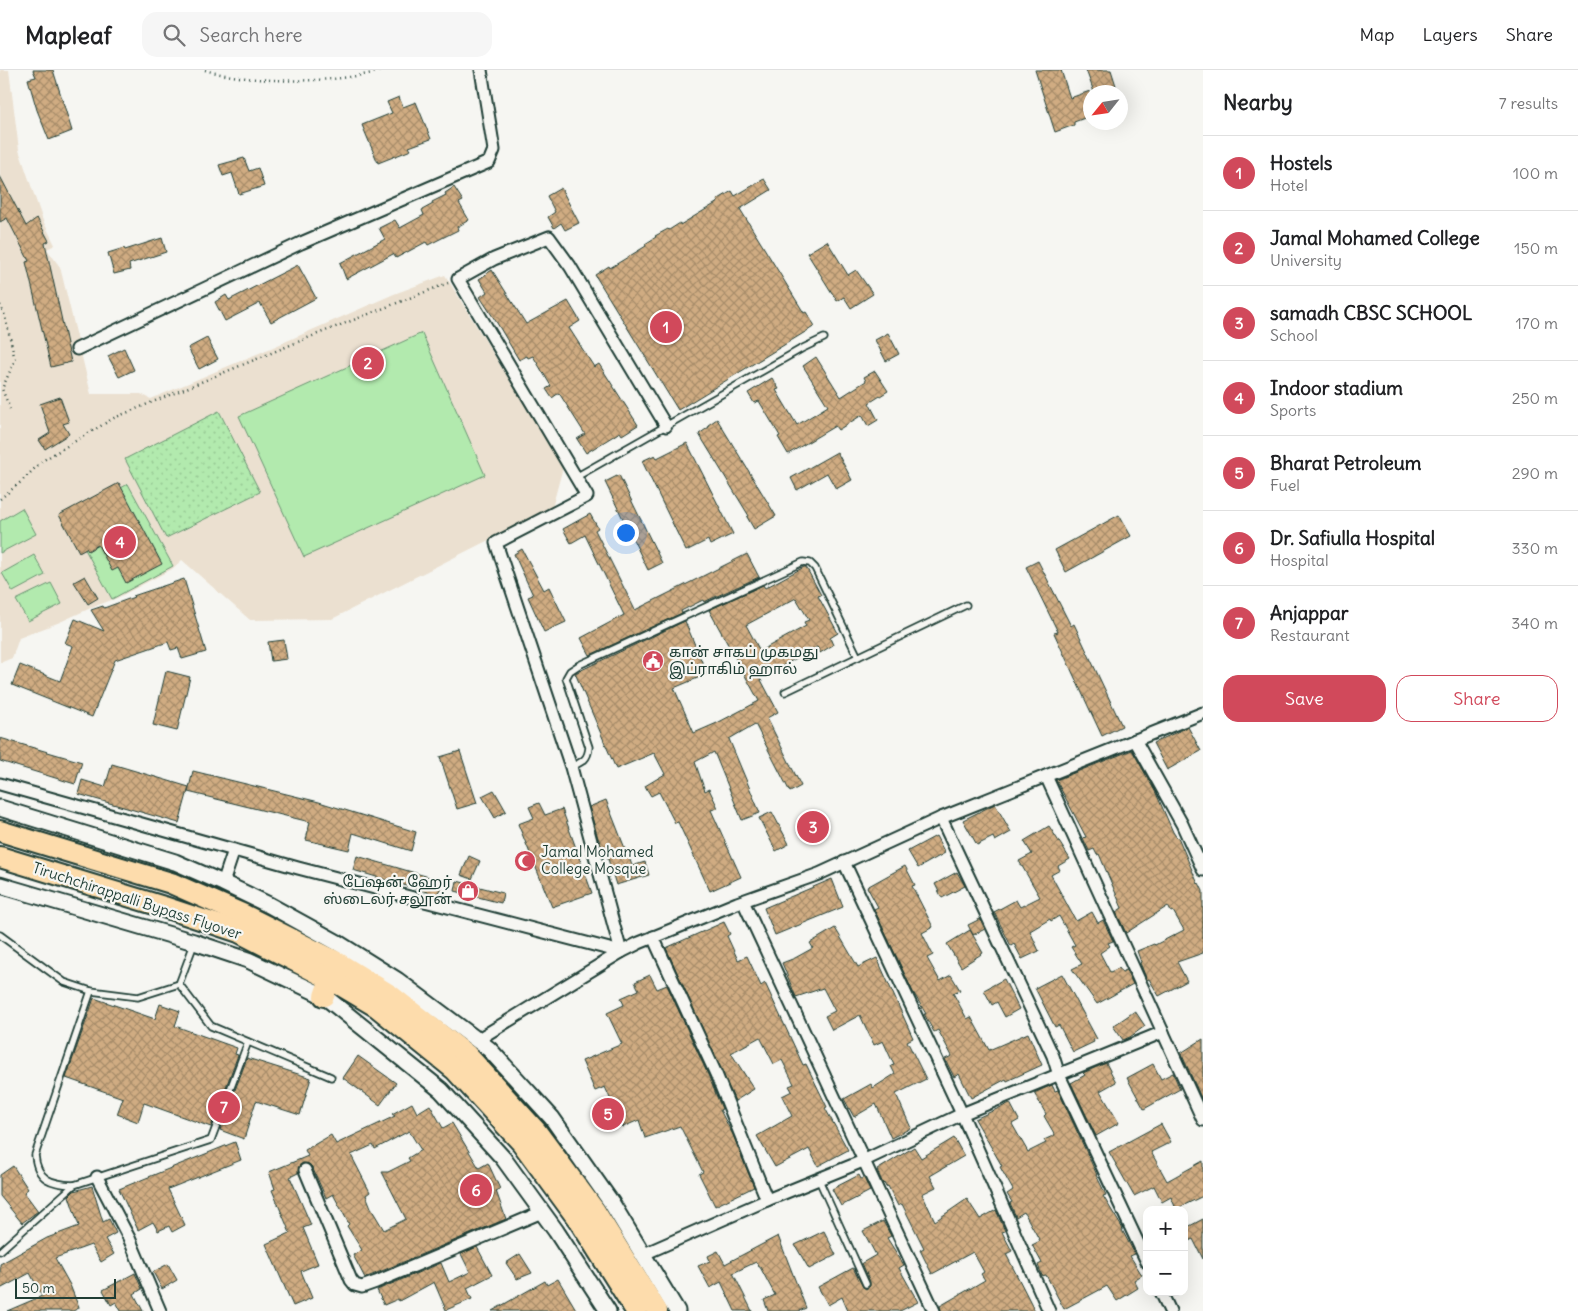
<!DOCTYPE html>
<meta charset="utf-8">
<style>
body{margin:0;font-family:Delius,"Noto Sans Tamil",sans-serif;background:#f6f6f6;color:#202124}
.controls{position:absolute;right:15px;bottom:15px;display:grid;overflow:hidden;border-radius:10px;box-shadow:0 5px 20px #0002}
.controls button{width:45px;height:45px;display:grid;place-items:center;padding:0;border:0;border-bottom:1px solid #e0e0e0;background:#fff;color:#202124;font:25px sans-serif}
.compass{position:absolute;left:1083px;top:15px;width:45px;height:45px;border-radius:50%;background:#fff;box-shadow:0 5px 20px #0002;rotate:240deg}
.scale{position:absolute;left:15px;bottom:12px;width:101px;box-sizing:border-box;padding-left:5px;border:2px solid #1f3d34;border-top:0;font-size:14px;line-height:18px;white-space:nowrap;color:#1f3d34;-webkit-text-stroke:4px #f6f6f2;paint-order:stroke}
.you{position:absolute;left:625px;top:462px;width:18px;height:18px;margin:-12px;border:4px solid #fff;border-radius:50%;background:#1a73e8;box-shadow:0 0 0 8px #1a73e833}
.badge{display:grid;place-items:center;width:32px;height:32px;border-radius:50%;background:#d1495b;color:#fff;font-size:16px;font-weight:700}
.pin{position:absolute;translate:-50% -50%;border:2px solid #fff;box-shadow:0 1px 5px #0006}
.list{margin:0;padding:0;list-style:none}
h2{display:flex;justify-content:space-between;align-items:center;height:65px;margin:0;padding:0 20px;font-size:21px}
h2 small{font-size:16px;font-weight:400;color:#757577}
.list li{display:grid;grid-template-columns:32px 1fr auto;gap:15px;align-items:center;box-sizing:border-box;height:75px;padding:0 20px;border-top:1px solid #e0e0e0}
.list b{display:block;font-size:19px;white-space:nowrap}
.list p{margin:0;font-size:16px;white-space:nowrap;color:#757577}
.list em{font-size:16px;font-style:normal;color:#757577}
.actions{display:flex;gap:10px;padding:15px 20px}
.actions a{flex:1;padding:11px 0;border:1px solid #d1495b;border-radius:15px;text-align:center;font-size:18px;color:#d1495b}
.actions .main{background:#d1495b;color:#fff}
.icon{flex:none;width:28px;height:28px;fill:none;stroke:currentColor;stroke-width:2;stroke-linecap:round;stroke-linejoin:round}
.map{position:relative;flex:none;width:1203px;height:1241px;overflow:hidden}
header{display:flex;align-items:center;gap:30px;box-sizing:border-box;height:70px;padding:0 25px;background:#fff;border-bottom:1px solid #e0e0e0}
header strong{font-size:24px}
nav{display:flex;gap:28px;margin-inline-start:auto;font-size:18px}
.search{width:350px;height:45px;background:#f6f6f6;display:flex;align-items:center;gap:12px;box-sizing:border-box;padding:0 18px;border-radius:15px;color:#757577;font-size:19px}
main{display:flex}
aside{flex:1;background:#fff}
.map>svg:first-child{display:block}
.built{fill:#ebe0d0}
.park{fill:url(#park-dots);stroke:#689471}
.pitch{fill:#b2eaae;stroke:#689471}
.building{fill:url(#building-cross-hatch);stroke:#1f3d34;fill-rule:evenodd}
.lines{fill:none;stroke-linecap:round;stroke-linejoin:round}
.service-casing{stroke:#1f3d34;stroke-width:9}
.minor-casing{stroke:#1f3d34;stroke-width:15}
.tertiary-casing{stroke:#1f3d34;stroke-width:19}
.trunk-casing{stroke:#1f3d34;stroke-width:24}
.path{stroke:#1f3d34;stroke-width:2.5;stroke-dasharray:1 4;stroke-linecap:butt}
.service{stroke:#f6f6f2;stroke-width:5.5}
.minor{stroke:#f6f6f2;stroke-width:11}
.tertiary{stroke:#f6f6f2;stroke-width:15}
.trunk{stroke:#fddcac;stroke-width:20}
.labels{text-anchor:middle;stroke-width:4.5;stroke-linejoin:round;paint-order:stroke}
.poi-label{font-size:15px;fill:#1f3d34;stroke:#f6f6f2;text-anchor:start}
.street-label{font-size:15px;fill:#1f3d34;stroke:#f6f6f2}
</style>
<header>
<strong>Mapleaf</strong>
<div class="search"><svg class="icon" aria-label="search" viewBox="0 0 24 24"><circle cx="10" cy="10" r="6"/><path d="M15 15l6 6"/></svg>Search here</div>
<nav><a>Map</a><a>Layers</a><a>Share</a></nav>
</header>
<main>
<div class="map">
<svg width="1203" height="1241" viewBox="0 0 1203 1241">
<defs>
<pattern id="park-dots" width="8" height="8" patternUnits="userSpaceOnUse" patternTransform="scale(1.25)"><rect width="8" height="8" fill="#b2eaae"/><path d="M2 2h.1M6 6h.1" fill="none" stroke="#99ca96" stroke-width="1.8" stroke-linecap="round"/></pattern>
<pattern id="building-cross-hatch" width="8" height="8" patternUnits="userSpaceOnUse" patternTransform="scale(1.25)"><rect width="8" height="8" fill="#d0ac82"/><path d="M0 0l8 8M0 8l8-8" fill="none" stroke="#a88d6b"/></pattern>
</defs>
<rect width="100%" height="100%" fill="#f6f6f2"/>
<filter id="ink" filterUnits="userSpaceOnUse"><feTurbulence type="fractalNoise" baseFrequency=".02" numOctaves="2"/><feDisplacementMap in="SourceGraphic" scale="10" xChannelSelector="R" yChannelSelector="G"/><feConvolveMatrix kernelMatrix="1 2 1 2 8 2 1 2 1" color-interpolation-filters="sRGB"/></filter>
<g filter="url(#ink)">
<polygon class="built" points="0,0 9,0 19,80 43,151 55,175 47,179 60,197 91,324 141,324 151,329 271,278 394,224 445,205 563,397 552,438 332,549 250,550 182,490 172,499 117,528 93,537 60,552 19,568 12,588 0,593"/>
<polygon class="park" points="219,341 260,422 166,468 125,389"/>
<g class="pitch">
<polygon points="422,263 485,405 304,487 239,346"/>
<polygon points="128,414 173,496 112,529 68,448"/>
<polygon points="22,438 36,464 0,483 0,451"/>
<polygon points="34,485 45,505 13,522 2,503"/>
<polygon points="51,513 62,534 28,551 16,530"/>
</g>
<g class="building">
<polygon points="33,0 53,0 72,61 49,70 37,40 28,9 36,7"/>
<polygon points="1035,0 1061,0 1070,28 1090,21 1090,46 1074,52 1074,55 1055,62"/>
<polygon points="1086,0 1111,0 1118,22 1094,22"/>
<polygon points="399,27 403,37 416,32 431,69 409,77 411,80 378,93 362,55 392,43 387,32"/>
<polygon points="244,88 249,101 258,98 264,116 239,124 232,103 223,106 219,95"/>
<polygon points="0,106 26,156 37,148 49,171 45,173 71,292 51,297 26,192 29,191 7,148 0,152"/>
<polygon points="764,109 771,120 740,139 804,243 806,242 815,256 678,340 595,205 609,196 610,198 646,176 645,174 656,167 655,166 668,159 669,160 680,153 680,155 718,132 717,130 732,121 735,126"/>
<polygon points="454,117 463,131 459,133 469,150 457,157 458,160 428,175 426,172 396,188 393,184 346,209 340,193 385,169 379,158 395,150 400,158 424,145 422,140 433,134 432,132 446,125 445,123"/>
<polygon points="561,118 579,153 565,160 561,153 554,158 548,147 555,142 547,126"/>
<polygon points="162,168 166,182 129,194 130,200 114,204 108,183 124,178 125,180"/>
<polygon points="827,171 848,205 856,200 873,224 851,238 844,227 837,231 807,183"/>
<polygon points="298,195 316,228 271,252 260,233 225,251 215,232 226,225 229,230"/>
<polygon points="492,200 526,254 568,231 580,251 569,258 594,297 599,294 638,355 622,365 620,362 586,383 577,369 585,364 559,323 552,328 546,319 551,316 533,286 528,288 527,286 519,290 497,253 480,227 487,222 479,209"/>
<polygon points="888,263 899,284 886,291 875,270"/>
<polygon points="207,268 218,289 199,299 188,278"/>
<polygon points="124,278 134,300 119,307 108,286"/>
<polygon points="816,287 841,327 866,311 864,307 875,301 888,321 869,333 878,350 868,356 862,345 838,360 835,356 788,384 778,367 780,366 759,331 754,333 748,323 772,308 779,319 776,320 797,355 828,336 803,296"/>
<polygon points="60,327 69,352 63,354 69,364 45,379 39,370 50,363 40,334"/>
<polygon points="717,349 776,446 754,459 747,447 749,446 699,364 709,357 708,355"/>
<polygon points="687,373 733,464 710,475 708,470 686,481 642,391 655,385 657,388"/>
<polygon points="837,382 852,410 836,419 827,403 797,420 791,408"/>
<polygon points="619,405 662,493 648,500 605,412"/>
<polygon points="119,413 162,494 126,513 118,498 112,501 98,475 88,481 86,478 79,482 59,445"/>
<polygon points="590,444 598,458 595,460 635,540 747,484 759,507 704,532 703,530 681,541 682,543 590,585 581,568 624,545 585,465 571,473 563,459"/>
<polygon points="1119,445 1131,466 1066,502 1055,480"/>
<polygon points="522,479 544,520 549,517 566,552 544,562 528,527 533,525 514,484"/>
<polygon points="1038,491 1071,556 1074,554 1122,656 1102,666 1054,563 1058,562 1026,497"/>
<path d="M 804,497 L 806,497 L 821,525 L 818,526 L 838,563 L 830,568 L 833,575 L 820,583 L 817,577 L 760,608 L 778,642 L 767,648 L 801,716 L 790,722 L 755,654 L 729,669 L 760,743 L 742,750 L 714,682 L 695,692 L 705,721 L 709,719 L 718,738 L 711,740 L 741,807 L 710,821 L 678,752 L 675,753 L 659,722 L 651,726 L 645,716 L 665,704 L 654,683 L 616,699 L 575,603 L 685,551 L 707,604 L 674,618 L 694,663 L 717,653 L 759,631 L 709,540 L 763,515 L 765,518 ZM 796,528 L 809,550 L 804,552 L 806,556 L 760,581 L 746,555 Z"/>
<polygon points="85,506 98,528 88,534 74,512"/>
<polygon points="184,509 206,582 182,589 178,578 171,580 168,572 115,590 92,647 12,615 20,595 60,611 73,576 65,573 75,549 104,561 91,540 103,536 104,538 134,527 133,526"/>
<polygon points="284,570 287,589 271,591 268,572"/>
<polygon points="166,601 190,607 177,661 153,655"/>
<polygon points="1188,657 1201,681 1167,700 1153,673"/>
<polygon points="0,668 82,692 75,714 0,691"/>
<polygon points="1132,680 1156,723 1173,762 1177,768 1178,767 1198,814 1199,813 1203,821 1203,883 1177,892 1187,911 1159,926 1149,909 1147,910 1140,893 1141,892 1137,881 1154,874 1155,875 1184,860 1173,841 1171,842 1168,836 1126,863 1116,842 1122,838 1099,784 1097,785 1094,779 1089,781 1083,768 1086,767 1056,710"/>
<polygon points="460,681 477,733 457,739 440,687"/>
<polygon points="112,694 189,717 179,753 78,724 82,710 105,717"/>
<polygon points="193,701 319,732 416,762 411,781 353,763 349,780 306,770 310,752 188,722"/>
<polygon points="494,720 506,741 495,748 482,726"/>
<polygon points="606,730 626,781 627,780 632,796 645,792 649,805 616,815 604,776 602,777 598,768 589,737"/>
<polygon points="539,733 545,745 562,739 592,823 552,837 518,754 534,748 529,737"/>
<polygon points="995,734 1011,762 995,771 993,767 977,775 963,750"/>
<polygon points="772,742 789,774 776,781 759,748"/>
<polygon points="1049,756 1070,789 1058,796 1060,800 1051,805 1076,851 1092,842 1098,853 1103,850 1113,871 1108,873 1110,876 1100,883 1110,902 1119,898 1122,902 1126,900 1133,914 1097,934 1072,899 1082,894 1071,877 1075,875 1059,846 1051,851 1050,849 1030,861 1039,881 1022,889 1014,874 1011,876 994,842 1016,830 1020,837 1040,827 1019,791 1032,784 1024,771"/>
<polygon points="936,766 945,783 918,798 908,781"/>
<polygon points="357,786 429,807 442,817 435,826 427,822 353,800"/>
<polygon points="469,786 480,791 472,809 461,805"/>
<polygon points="905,796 915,815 912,816 933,857 922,863 933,885 927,888 940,911 951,905 960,920 953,923 967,949 971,947 989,980 1028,963 1042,995 1007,1011 1006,1009 971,1028 959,1004 954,1007 945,989 952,986 938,960 934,962 924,944 926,944 913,922 874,839 878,837 867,817"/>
<polygon points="957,802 965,816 942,828 935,814"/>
<polygon points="832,809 843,837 775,865 764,838"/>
<polygon points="457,811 503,823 501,833 455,821"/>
<polygon points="980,849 985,859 973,865 968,855"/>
<polygon points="724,852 730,864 727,866 738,890 747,886 761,916 765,913 803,995 806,994 827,1037 825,1038 848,1080 818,1096 809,1079 775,1097 757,1066 792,1046 782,1026 792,1021 789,1016 794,1014 782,990 774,994 760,967 731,983 754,1019 735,1031 666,878"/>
<polygon points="835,858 858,897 877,888 913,968 907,971 926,1009 896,1024 911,1058 891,1068 876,1034 854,1047 844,1029 871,1014 873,1018 895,1004 891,996 894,995 883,971 874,975 860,945 832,960 825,946 835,941 823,918 796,927 782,893 795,888 813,878 810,873"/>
<polygon points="970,860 983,883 961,897 947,874"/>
<polygon points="1062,904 1097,969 1093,970 1094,972 1073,982 1059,955 1055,957 1035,918"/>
<polygon points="650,905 657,919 667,915 709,1007 722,1039 720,1040 733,1065 754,1117 715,1136 699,1104 703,1102 680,1056 645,1068 639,1050 623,1057 605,1017 595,1021 582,991 622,974 607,943 624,935 621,928 639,920 635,912"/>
<polygon points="1004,909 1019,939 1005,947 997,932 992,935 984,920"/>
<polygon points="94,928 155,949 160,934 180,941 175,956 237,978 235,984 238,985 211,1057 144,1033 138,1052 117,1044 123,1028 66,1008"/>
<polygon points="1135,941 1145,956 1130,967 1123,970 1113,956"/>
<polygon points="1203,969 1203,1032 1181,983"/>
<polygon points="358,986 396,1013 380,1035 343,1008"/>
<polygon points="247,988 311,1008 300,1045 256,1031 244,1069 220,1060"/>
<polygon points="1106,993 1116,1012 1100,1021 1119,1053 1096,1066 1071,1013 1085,1005 1083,1003"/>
<polygon points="1153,994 1161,1009 1173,1003 1180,1019 1144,1039 1127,1008"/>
<polygon points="1052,1015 1055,1021 1058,1020 1097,1105 1096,1105 1106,1125 1103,1126 1123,1159 1122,1160 1135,1184 1130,1186 1142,1205 1134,1210 1138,1218 1117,1231 1107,1216 1064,1239 1046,1205 1042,1206 1038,1195 1042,1193 1032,1175 1040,1171 1024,1142 1016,1147 1010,1133 1012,1132 1007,1124 1013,1120 1000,1097 1002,1096 975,1049 1010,1033 1019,1050 1012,1054 1028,1082 1046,1073 1044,1070 1055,1065 1044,1046 1046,1044 1034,1023"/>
<path d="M 412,1033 L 417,1043 L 430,1035 L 443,1058 L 452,1053 L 479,1098 L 488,1093 L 500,1119 L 496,1121 L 506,1149 L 365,1208 L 353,1185 L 362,1180 L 347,1156 L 349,1154 L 333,1124 L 326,1128 L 312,1097 L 309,1094 L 303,1093 L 299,1096 L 298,1103 L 290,1107 L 311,1155 L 303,1158 L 318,1194 L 301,1201 L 312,1228 L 293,1236 L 266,1174 L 290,1163 L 272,1120 L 275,1119 L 269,1102 L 308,1086 L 305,1080 L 331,1065 L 336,1074 L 395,1046 L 392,1044 ZM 409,1061 L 421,1080 L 408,1088 L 410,1091 L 388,1102 L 382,1102 L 406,1149 L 384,1160 L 372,1140 L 366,1125 L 370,1122 L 351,1085 L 373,1075 L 375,1079 Z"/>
<polygon points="1161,1054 1171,1072 1151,1082 1167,1111 1203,1091 1203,1126 1176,1139 1171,1127 1162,1132 1154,1116 1134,1126 1109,1082"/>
<polygon points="954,1068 964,1086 930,1106 936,1117 922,1124 935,1151 967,1129 980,1149 996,1140 1005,1161 1002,1162 1012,1181 1006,1184 1035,1241 941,1241 940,1236 985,1210 981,1204 984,1202 973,1182 932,1204 920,1180 924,1178 902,1134 898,1136 888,1116 886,1117 884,1113 883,1114 877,1100 914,1077 921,1088"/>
<polygon points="235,1072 241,1090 168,1119 185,1155 172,1162 169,1156 158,1161 153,1152 138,1160 119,1119"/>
<polygon points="13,1096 28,1119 24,1122 38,1141 22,1153 0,1126 0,1105"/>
<polygon points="859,1105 861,1109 864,1108 870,1121 841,1136 832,1119"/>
<polygon points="92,1116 103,1152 109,1149 116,1163 105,1169 114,1184 101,1192 91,1175 55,1188 70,1215 79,1238 73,1241 7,1241 42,1226 30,1203 0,1219 0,1194 47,1168 79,1156 69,1126 74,1121"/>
<polygon points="1203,1149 1203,1189 1193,1169 1184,1173 1184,1159"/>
<polygon points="883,1151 891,1166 887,1168 904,1195 899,1198 918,1232 900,1241 848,1241 842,1227 828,1235 818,1217 853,1198 863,1217 866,1219 870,1216 870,1212 862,1193 876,1185 863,1161"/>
<polygon points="824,1161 836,1185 809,1199 795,1175"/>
<polygon points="778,1166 806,1238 799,1241 768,1241 764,1230 775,1225 760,1197 759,1197 756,1192 733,1203 752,1241 735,1241 721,1212 710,1218 698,1196 710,1191 708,1186 718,1181 725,1194"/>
<polygon points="477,1177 492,1205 467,1218 472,1229 446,1240 434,1212 399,1231 398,1229 384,1235 377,1220 441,1193 449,1212 470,1202 461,1184"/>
<polygon points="520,1184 532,1203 517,1209 506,1193"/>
<polygon points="168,1194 177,1210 162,1219 153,1202"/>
<polygon points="135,1203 142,1219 134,1224 143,1241 121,1241 116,1232 111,1235 103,1220"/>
<polygon points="558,1209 577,1241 492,1241 545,1211 547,1215"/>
</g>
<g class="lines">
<g class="service-casing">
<g id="service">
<polyline points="576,407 801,279 824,268"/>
<polyline points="785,622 966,535"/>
<path d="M 571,697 C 582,692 588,690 589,677 L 566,608 L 570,601 L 579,595 L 803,492 L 810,493 L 815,498 L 858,587"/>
<polyline points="0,865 64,912 91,921 138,927 179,914"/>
<polyline points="194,874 179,914 211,956 331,1007"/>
<path d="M 91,921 L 35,1085 C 37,1110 51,1114 74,1115 L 211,1070 L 248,972"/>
<polyline points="819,1110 866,1214"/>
<polyline points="0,1181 74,1115"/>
</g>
</g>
<g class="minor-casing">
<g id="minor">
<polyline points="77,279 301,173 489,92 494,80 481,0"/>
<polyline points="1135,670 1182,754 1203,800"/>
<polyline points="1046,706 1203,1050"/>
<polyline points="0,714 298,798 621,882"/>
<polyline points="941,748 1053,986 1059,1005 1147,1192"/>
<polyline points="844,792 962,1044 1049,1241"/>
<polyline points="223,813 234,780"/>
<polyline points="743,831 934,1241"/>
<polyline points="653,867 716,1004 767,1130"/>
<polyline points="621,882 571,697 496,473 587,426 458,209 494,189 549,167 570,196 666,356"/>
<polyline points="477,970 621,882 639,873 737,833 819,804 941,748 1203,643"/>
<polyline points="305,1100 351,1210 355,1215 362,1217 376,1212 542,1142"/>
<polyline points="97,1107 129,1168 160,1241"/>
<polyline points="644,1184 767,1130 863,1091 962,1044 1163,962"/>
<polyline points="1161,1222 1170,1241"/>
</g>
</g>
<g class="tertiary-casing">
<g id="tertiary">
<polyline points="0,738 175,792 223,813 269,835 338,873 397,910 489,979 552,1048 611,1132 677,1241"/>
<polyline points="0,815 194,872 248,890 324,926 441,1020 503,1088 556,1161 608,1241"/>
</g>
</g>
<g class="trunk-casing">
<g id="trunk">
<polyline points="0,761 171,813 244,845 337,892 389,924 467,985 536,1061 595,1141 657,1241"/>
<polyline points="0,787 164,837 239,862 330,909 377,937 455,1000 522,1073 580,1152 636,1241"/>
<polyline points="324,926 330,909"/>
</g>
</g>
<g class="path">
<path d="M 205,0 C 250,14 338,14 383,0"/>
<polyline points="0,235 5,246 15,290 2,319 10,339"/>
<polyline points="0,429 22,411 42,391 114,348 305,269 448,213"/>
</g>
<use href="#service" class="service"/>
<use href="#minor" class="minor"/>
<use href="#tertiary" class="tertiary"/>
<use href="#trunk" class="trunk"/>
</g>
</g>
<defs>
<g id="civic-disc" transform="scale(1.125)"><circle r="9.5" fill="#d1495b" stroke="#f6f6f2"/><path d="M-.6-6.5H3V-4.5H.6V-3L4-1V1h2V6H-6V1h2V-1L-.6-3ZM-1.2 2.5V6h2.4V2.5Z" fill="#fff"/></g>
<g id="mosque-disc" transform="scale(1.125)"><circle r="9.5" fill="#d1495b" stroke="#f6f6f2"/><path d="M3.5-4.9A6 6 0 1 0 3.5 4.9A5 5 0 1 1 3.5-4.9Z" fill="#fff"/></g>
<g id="shop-disc" transform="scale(1.125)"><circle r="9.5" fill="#d1495b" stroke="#f6f6f2"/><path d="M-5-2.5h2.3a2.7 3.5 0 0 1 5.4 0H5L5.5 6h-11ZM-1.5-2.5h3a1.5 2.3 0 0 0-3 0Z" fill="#fff"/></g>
</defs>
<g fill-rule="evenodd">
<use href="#civic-disc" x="653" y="591"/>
<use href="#mosque-disc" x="525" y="791"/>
<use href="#shop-disc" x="468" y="821"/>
</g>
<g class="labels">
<g class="poi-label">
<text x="669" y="587">கான் சாகப் முகமது<tspan x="669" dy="17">இப்ராகிம் ஹால்</tspan></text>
<text x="541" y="787">Jamal Mohamed<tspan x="541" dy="17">College Mosque</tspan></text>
<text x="452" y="817" text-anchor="end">பேஷன் ஹேர்<tspan x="452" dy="17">ஸ்டைலர் சலூன்</tspan></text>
</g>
<g class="street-label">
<text transform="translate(137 831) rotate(18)" y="5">Tiruchchirappalli Bypass Flyover</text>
</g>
</g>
</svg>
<div class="controls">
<button>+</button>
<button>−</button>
</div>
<svg class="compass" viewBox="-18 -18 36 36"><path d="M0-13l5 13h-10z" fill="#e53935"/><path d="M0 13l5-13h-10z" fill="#757577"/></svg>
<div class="scale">50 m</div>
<div class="you"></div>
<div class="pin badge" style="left:666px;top:257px">1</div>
<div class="pin badge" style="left:368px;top:293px">2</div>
<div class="pin badge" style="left:813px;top:757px">3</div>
<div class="pin badge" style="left:120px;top:472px">4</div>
<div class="pin badge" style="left:608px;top:1044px">5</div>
<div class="pin badge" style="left:476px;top:1120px">6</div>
<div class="pin badge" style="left:224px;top:1037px">7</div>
</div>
<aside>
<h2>Nearby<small>7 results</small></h2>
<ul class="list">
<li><span class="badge">1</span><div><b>Hostels</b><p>Hotel</p></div><em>100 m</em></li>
<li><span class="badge">2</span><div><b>Jamal Mohamed College</b><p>University</p></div><em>150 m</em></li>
<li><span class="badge">3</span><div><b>samadh CBSC SCHOOL</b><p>School</p></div><em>170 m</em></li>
<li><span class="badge">4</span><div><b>Indoor stadium</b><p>Sports</p></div><em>250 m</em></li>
<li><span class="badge">5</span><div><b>Bharat Petroleum</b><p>Fuel</p></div><em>290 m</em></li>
<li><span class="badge">6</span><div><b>Dr. Safiulla Hospital</b><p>Hospital</p></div><em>330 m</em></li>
<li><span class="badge">7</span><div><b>Anjappar</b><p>Restaurant</p></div><em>340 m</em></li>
</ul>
<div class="actions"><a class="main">Save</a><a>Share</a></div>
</aside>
</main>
